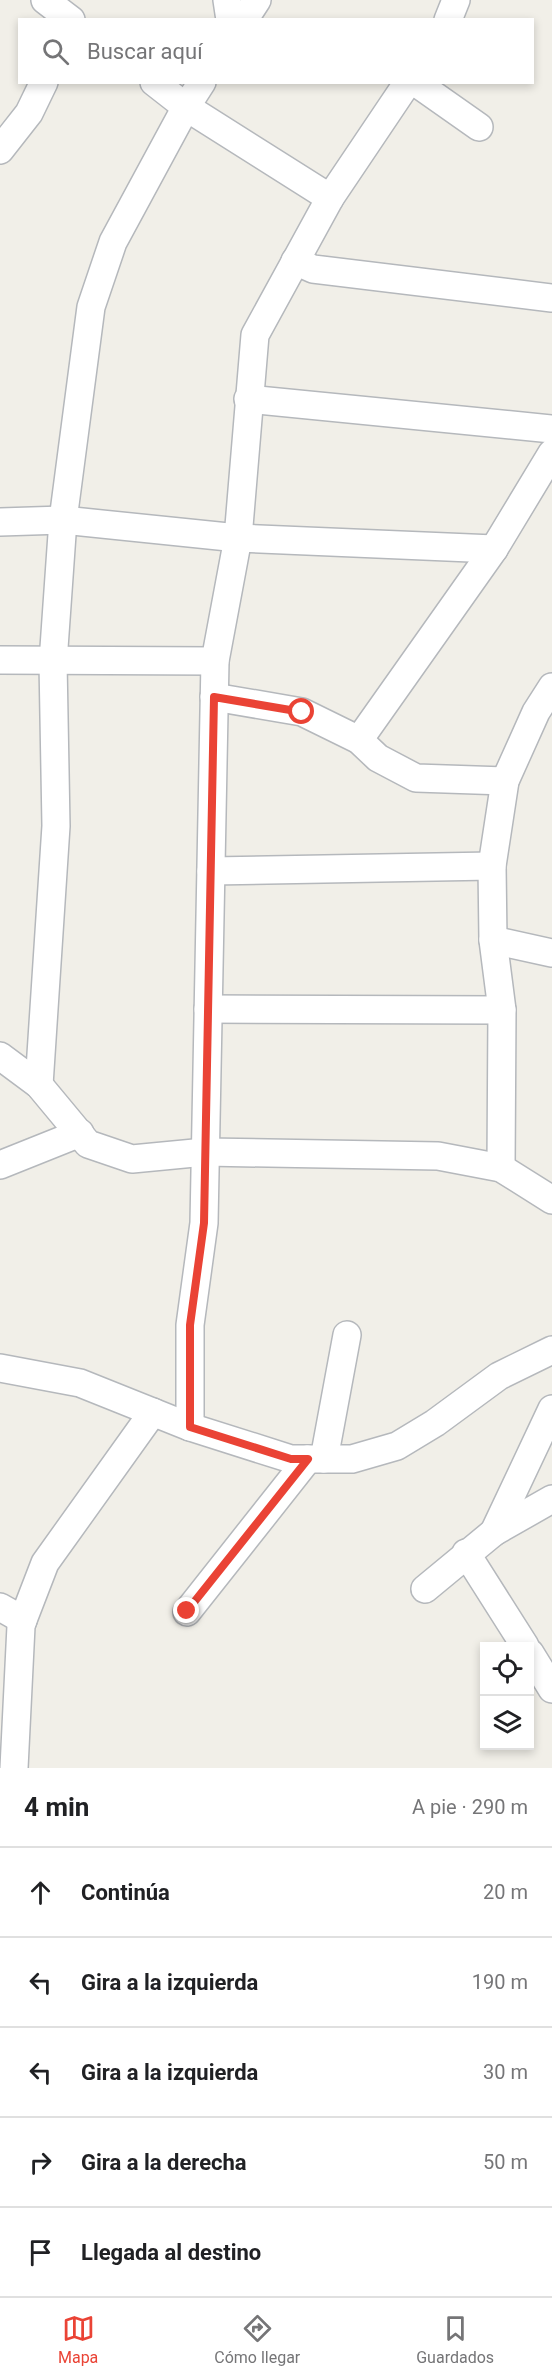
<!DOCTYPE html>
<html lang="es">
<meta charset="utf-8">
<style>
body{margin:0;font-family:Roboto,sans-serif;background:#f6f6f6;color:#202124}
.controls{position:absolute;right:18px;bottom:18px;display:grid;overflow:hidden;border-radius:0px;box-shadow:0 3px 9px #0003}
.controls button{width:54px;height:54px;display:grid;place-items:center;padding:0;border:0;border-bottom:2px solid #e0e0e0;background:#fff;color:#202124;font:30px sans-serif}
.stop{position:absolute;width:18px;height:18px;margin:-14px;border:4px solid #ea4335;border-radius:50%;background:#fff}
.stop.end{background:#ea4335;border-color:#fff;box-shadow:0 2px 6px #0008}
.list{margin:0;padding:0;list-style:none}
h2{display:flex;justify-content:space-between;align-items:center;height:78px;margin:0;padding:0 24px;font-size:26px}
h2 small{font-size:20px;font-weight:400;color:#757577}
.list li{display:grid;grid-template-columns:39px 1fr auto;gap:18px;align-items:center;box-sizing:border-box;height:90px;padding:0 24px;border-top:2px solid #e0e0e0}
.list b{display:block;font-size:22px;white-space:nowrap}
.list em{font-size:20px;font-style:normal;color:#757577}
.icon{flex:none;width:33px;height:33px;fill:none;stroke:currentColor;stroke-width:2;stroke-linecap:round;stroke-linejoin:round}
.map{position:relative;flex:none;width:552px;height:1768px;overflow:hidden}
.search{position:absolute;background:#fff;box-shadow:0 3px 9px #0003;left:18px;right:18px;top:18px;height:66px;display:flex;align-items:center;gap:15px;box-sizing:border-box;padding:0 21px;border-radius:0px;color:#757577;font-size:22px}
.sheet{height:528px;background:#fff}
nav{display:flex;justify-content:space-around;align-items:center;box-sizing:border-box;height:84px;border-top:2px solid #e0e0e0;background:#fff;font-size:16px;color:#757577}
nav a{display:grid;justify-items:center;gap:3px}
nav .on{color:#ea4335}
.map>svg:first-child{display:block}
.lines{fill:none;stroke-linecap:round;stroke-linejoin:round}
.minor-casing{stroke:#b5b8bc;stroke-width:30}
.minor{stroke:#fff;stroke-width:27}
.route{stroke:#ea4335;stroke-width:8}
</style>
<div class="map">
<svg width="552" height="1768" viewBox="0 0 552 1768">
<rect width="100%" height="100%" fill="#f1efe8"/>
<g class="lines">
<g class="minor-casing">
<g id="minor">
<polyline points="45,0 71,20"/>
<polyline points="227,0 230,20"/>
<polyline points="244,20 257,0"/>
<polyline points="448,20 456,0"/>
<polyline points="154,82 186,107 330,198"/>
<polyline points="415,82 479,127"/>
<polyline points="0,150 29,113 44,82"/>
<polyline points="295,261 313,269 552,298"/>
<polyline points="248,399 552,429"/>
<polyline points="0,522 63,520 238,538 494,549"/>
<polyline points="0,660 215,661"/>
<polyline points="214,697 302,712 359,740 378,758 416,778 505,781"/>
<polyline points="359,740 494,549 552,453"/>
<polyline points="211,871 492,866"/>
<polyline points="493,940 552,953"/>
<polyline points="208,1009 502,1010"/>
<polyline points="0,1056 39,1085 88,1144 132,1159 205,1152 438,1156 501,1168 552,1200"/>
<polyline points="39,1085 56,826 53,662 63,520 91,307 113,242 186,107 202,82"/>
<polyline points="0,1165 80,1133"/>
<polyline points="501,1168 502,1010 493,940 492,866 505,781 536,712 552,687"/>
<polyline points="0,1368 80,1383 190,1427 291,1459 352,1459 397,1446 435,1423 499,1376 552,1350"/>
<polyline points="190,1427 190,1325 204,1223 215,661 238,538 255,335 330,198 408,82"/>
<polyline points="324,1459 347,1335"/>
<polyline points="494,1532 552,1409"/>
<polyline points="466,1553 525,1646"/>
<polyline points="425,1589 494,1532 552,1499"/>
<polyline points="0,1607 23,1620"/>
<polyline points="187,1612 308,1459"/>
<polyline points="530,1653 552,1689"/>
<polyline points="14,1768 21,1626 23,1620 45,1563 153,1412"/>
</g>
</g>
<use href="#minor" class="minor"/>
</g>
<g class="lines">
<polyline class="route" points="187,1611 308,1459 291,1459 190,1427 190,1325 204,1223 214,697 302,712"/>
</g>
</svg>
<div class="controls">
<button><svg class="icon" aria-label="locate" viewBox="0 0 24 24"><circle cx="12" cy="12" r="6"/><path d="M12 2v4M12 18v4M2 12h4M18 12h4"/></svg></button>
<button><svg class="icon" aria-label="layers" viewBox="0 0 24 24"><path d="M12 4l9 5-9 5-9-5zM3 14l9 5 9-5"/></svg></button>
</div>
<div class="stop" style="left:302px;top:712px"></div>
<div class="stop end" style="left:187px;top:1611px"></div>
<div class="search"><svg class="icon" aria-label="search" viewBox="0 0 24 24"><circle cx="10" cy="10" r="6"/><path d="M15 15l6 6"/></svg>Buscar aquí</div>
</div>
<section class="sheet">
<h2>4 min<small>A pie · 290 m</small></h2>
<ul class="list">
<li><svg class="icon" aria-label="ahead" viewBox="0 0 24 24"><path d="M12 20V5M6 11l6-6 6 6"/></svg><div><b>Continúa</b></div><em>20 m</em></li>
<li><svg class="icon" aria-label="left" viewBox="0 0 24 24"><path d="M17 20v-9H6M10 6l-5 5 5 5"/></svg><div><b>Gira a la izquierda</b></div><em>190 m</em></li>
<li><svg class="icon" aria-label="left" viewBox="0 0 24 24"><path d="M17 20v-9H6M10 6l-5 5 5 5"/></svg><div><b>Gira a la izquierda</b></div><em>30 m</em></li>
<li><svg class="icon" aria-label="right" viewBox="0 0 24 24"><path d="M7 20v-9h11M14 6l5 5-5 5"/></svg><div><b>Gira a la derecha</b></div><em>50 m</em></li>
<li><svg class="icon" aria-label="arrive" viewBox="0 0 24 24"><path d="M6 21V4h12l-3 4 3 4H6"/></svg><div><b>Llegada al destino</b></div></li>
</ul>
</section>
<nav>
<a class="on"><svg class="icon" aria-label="map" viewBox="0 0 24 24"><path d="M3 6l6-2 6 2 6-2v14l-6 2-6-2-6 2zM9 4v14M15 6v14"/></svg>Mapa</a>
<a><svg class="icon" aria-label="directions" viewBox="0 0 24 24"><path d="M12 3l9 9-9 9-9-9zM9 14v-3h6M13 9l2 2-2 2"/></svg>Cómo llegar</a>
<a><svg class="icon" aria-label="saved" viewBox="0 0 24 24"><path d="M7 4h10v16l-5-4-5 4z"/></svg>Guardados</a>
</nav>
